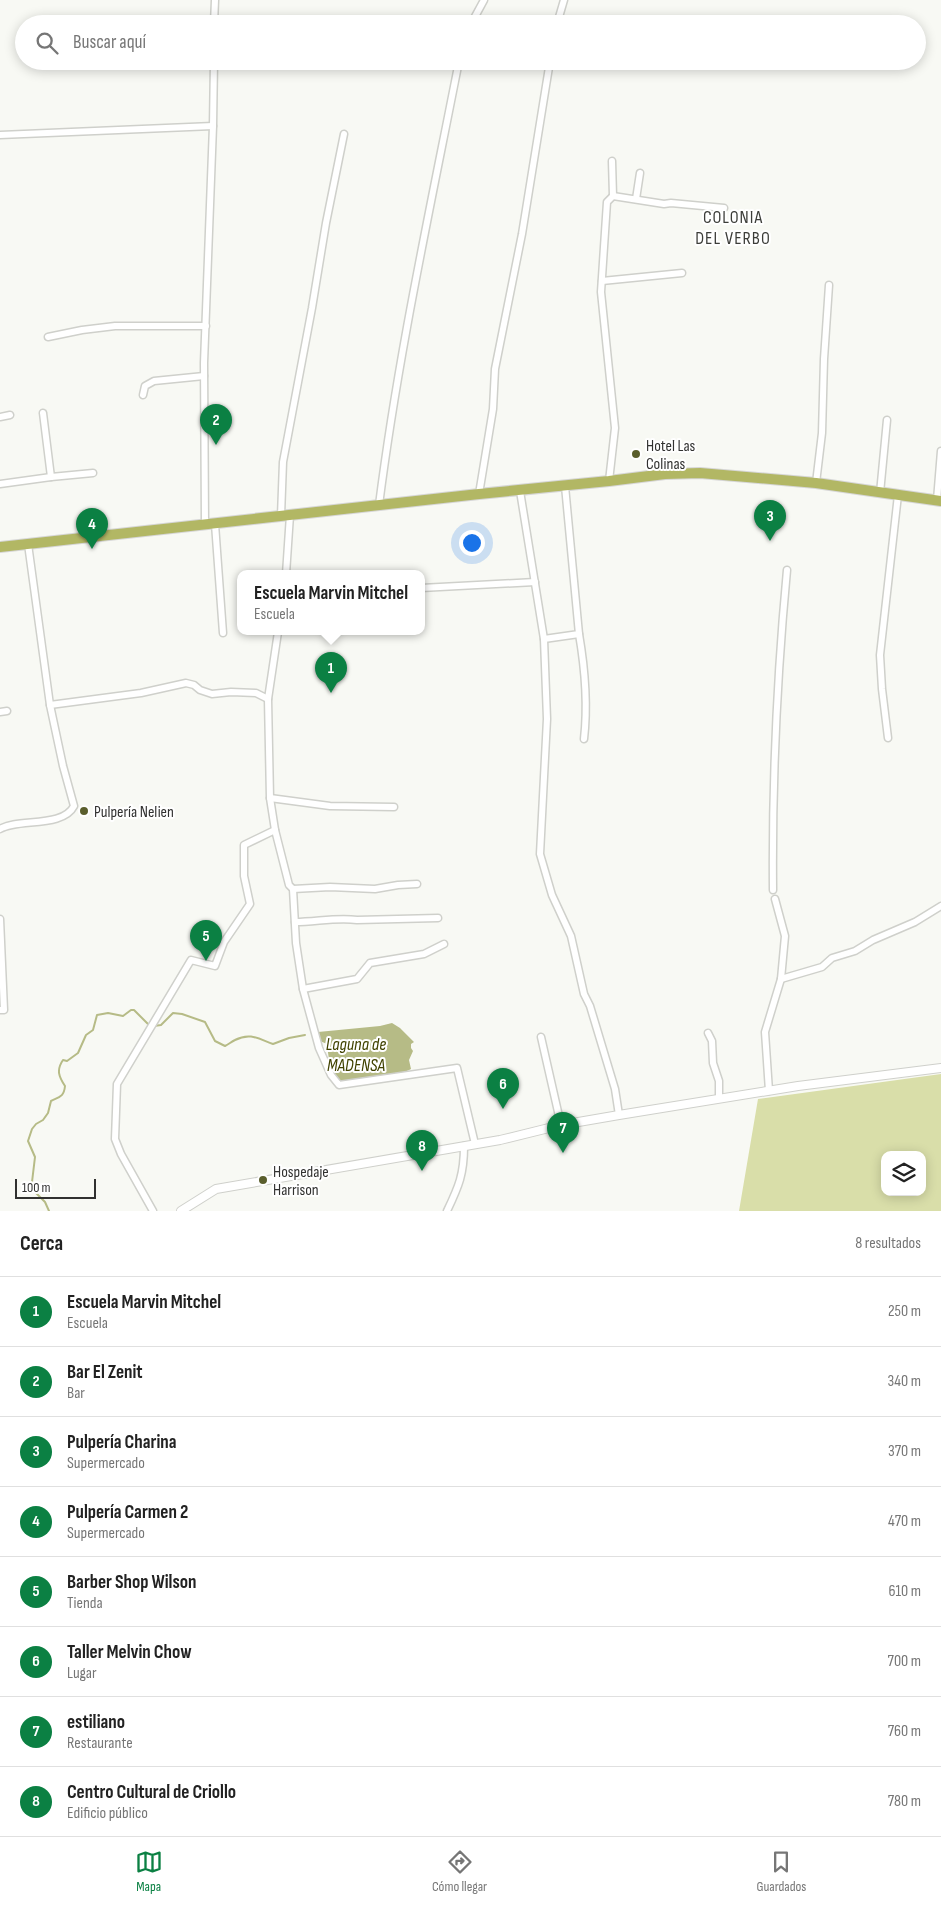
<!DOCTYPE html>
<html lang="es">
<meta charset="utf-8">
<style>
body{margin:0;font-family:"Sofia Sans Condensed",sans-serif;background:#f6f6f6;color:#222}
.controls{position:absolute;right:15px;bottom:15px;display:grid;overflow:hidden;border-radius:10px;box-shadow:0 2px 12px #0003}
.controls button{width:45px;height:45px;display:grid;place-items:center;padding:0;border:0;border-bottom:1px solid #e0e0e0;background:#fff;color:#222;font:25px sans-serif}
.scale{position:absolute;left:15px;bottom:12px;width:81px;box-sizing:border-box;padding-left:5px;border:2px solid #313130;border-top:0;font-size:14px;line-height:18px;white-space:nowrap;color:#313130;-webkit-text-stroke:4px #fff;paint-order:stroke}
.you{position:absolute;left:471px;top:542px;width:18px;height:18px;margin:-12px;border:4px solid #fff;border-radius:50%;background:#1a73e8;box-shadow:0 0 0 8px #1a73e833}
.badge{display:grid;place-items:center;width:32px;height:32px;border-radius:50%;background:#0b8043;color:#fff;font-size:16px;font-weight:700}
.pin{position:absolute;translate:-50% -41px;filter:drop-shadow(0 1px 2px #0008)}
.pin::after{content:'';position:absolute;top:26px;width:18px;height:15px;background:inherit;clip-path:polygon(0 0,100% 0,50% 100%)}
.popup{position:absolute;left:237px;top:570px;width:188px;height:65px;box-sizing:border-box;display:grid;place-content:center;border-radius:10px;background:#fff;filter:drop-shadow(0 1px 4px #0005);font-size:16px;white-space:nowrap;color:#767676}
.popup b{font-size:19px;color:#222}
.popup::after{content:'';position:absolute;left:50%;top:100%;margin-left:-10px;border:10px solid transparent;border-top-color:#fff}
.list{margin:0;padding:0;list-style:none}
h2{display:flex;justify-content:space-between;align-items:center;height:65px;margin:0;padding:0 20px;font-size:21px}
h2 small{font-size:16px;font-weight:400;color:#767676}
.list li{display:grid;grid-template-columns:32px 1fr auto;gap:15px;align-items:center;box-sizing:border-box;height:70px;padding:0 20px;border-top:1px solid #e0e0e0}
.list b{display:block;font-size:19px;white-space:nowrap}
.list p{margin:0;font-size:16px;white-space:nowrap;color:#767676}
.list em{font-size:16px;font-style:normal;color:#767676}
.icon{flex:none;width:28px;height:28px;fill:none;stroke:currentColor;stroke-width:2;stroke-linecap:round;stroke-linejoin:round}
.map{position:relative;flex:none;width:941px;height:1211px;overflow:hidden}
.search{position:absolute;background:#fff;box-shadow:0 2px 12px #0003;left:15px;right:15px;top:15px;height:55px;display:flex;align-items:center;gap:12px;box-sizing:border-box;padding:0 18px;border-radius:28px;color:#767676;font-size:19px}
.sheet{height:625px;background:#fff}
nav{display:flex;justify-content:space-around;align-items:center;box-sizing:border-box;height:70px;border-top:1px solid #e0e0e0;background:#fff;font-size:14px;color:#767676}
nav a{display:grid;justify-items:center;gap:2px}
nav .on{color:#0b8043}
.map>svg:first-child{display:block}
.green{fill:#d9dea9;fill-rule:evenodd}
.water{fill:#b6bb86}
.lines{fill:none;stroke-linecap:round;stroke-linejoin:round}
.stream{stroke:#b6bb86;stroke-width:2}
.minor-casing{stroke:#cfd0cb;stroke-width:9}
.tertiary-casing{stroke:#cfd0cb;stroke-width:10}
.trunk-casing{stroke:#d6d6d6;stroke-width:12}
.minor{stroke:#fff;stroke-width:6}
.tertiary{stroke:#fff;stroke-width:8}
.trunk{stroke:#b2b764;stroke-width:10}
.poi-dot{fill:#5a5e2c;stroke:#fff;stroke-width:2}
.labels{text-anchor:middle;stroke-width:4;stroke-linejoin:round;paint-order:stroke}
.poi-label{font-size:16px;fill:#313130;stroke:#fff;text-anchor:start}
.neighbourhood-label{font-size:18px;letter-spacing:1px;fill:#3c3d39;stroke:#fff}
.water-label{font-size:18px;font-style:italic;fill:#404200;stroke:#fff}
</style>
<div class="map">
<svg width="941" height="1211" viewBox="0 0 941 1211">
<rect width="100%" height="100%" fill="#f8f9f4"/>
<path class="green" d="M 941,1074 L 941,1211 L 739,1211 L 758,1099 ZM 885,1155 L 922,1155 L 922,1192 L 885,1192 Z"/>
<path class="water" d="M 392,1023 L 400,1028 L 414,1042 L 411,1044 L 411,1048 L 413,1051 L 409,1060 L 411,1069 C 400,1076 356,1080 341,1081 C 329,1071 329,1059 327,1044 L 320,1041 L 318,1032 L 380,1026 Z"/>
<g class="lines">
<g class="stream">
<path d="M 154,1026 L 161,1025 L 173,1013 L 182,1014 L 205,1022 L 215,1041 L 225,1046 C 229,1044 231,1042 235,1040 C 250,1032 259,1039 273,1044 L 289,1038 L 305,1035"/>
<path d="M 49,1211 L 45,1202 L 34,1191 L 32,1182 L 35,1157 L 28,1141 L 32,1129 L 36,1124 L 43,1120 L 48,1113 L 51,1101 C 59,1097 64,1097 65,1086 C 59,1077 56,1070 63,1060 L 67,1061 L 78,1053 L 86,1035 L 93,1030 L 97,1015 L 108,1013 L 123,1016 L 131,1010 L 134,1010 L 149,1025"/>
</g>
<g class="minor-casing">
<g id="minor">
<polyline points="214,24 215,0"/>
<polyline points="471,24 484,0"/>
<polyline points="557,24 564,0"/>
<polyline points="0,135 213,126"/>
<polyline points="612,161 613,196"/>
<polyline points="636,199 640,173"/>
<polyline points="602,281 682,273"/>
<polyline points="48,337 82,330 115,326 206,326"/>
<polyline points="143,395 145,386 154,381 204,376"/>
<polyline points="43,413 51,477"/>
<polyline points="0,417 10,415"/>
<polyline points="609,481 615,428 601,292 607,202 613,196 664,204 671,203 724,208"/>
<polyline points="816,483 822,433 824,359 829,285"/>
<polyline points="0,484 51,477 93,473"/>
<polyline points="520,491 544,639 547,719 540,854 552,895 571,936 584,994 590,1006 615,1089 619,1115"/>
<polyline points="880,493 887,420"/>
<polyline points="479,494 493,409 495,369 522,234 550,61"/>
<polyline points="937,500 941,451"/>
<path d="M 379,505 C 398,356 430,209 459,61"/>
<polyline points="281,516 283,462 312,308 326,223 344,134"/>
<polyline points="205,524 204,363 213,126 214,61"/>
<polyline points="215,524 223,633"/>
<polyline points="286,574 290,515"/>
<polyline points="421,588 535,582"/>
<path d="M 579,634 C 585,669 588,704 584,739"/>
<polyline points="544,639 579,634 565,486"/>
<polyline points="50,705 141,693 186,683 194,685 200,690 212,694 231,692 256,693 268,699"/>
<polyline points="0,712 7,711"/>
<polyline points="888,738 882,689 880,655 898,495"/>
<polyline points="270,798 330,806 394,807"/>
<path d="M 0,829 C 18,818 63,828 74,806 L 63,766 L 50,705 L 28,544"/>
<polyline points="275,830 289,885 293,889 296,943 303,989 319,1048 331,1075 339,1085 457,1068 475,1144"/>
<polyline points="293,889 330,887 375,889 398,885 417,884"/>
<path d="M 773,890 C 772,783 777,676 787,570"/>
<polyline points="0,919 4,1010 0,1010"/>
<path d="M 295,922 C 316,922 337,917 357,920 L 438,918"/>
<polyline points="781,979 822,967 832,958 855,951 873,940 915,922 941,906"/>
<polyline points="303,989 357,979 370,963 424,954 444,944"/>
<polyline points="708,1033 712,1041 713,1063 719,1081 719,1098"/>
<polyline points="541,1037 561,1125"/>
<polyline points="769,1091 765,1032 781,979 785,936 775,899"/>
<polyline points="153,1211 121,1154 115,1139 117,1084 191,960 215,966 224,942 250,904 244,876 244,845 275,830 270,798 268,699 278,632"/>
<path d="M 447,1211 C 459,1186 464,1174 464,1146"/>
</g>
</g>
<g class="tertiary-casing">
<polyline id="tertiary" points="181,1211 216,1189 500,1140 561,1125 619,1115 798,1086 941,1068"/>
</g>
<g class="trunk-casing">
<polyline id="trunk" points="0,547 479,494 609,481 665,474 700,473 816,483 941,501"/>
</g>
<use href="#minor" class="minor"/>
<use href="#tertiary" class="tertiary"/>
<use href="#trunk" class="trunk"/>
</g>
<g class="poi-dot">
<circle cx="636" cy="454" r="5"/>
<circle cx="84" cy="811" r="5"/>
<circle cx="263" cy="1180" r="5"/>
</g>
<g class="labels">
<g class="poi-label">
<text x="646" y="451">Hotel Las<tspan x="646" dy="18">Colinas</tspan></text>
<text x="94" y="817">Pulpería Nelien</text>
<text x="273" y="1177">Hospedaje<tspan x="273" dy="18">Harrison</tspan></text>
</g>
<g class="neighbourhood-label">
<text x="733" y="223">COLONIA<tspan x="733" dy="21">DEL VERBO</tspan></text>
</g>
<g class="water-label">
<text x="356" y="1050">Laguna de<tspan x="356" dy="21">MADENSA</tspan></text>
</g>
</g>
</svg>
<div class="controls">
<button><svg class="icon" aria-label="layers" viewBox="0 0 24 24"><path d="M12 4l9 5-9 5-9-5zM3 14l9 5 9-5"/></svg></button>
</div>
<div class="scale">100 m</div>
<div class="you"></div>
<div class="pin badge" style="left:331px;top:693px">1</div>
<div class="popup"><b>Escuela Marvin Mitchel</b>Escuela</div>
<div class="pin badge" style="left:216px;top:445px">2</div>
<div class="pin badge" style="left:770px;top:541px">3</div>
<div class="pin badge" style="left:92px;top:549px">4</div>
<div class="pin badge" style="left:206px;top:961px">5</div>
<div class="pin badge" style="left:503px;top:1109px">6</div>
<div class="pin badge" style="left:563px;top:1153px">7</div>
<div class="pin badge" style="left:422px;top:1171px">8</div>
<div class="search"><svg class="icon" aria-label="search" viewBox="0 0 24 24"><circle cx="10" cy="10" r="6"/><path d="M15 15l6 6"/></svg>Buscar aquí</div>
</div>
<section class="sheet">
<h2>Cerca<small>8 resultados</small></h2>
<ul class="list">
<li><span class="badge">1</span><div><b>Escuela Marvin Mitchel</b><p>Escuela</p></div><em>250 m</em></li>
<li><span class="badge">2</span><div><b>Bar El Zenit</b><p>Bar</p></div><em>340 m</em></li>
<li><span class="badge">3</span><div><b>Pulpería Charina</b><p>Supermercado</p></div><em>370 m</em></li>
<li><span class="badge">4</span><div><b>Pulpería Carmen 2</b><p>Supermercado</p></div><em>470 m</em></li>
<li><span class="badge">5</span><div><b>Barber Shop Wilson</b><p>Tienda</p></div><em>610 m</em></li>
<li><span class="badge">6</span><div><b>Taller Melvin Chow</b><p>Lugar</p></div><em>700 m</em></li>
<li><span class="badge">7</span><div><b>estiliano</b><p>Restaurante</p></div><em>760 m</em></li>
<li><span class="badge">8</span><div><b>Centro Cultural de Criollo</b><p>Edificio público</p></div><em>780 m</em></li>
</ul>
</section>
<nav>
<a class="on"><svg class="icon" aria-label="map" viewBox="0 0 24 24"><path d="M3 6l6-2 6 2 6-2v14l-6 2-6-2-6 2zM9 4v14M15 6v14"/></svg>Mapa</a>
<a><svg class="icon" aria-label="directions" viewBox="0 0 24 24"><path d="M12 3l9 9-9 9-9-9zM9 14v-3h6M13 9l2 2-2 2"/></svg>Cómo llegar</a>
<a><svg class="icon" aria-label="saved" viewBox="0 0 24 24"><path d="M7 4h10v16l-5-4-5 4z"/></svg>Guardados</a>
</nav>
